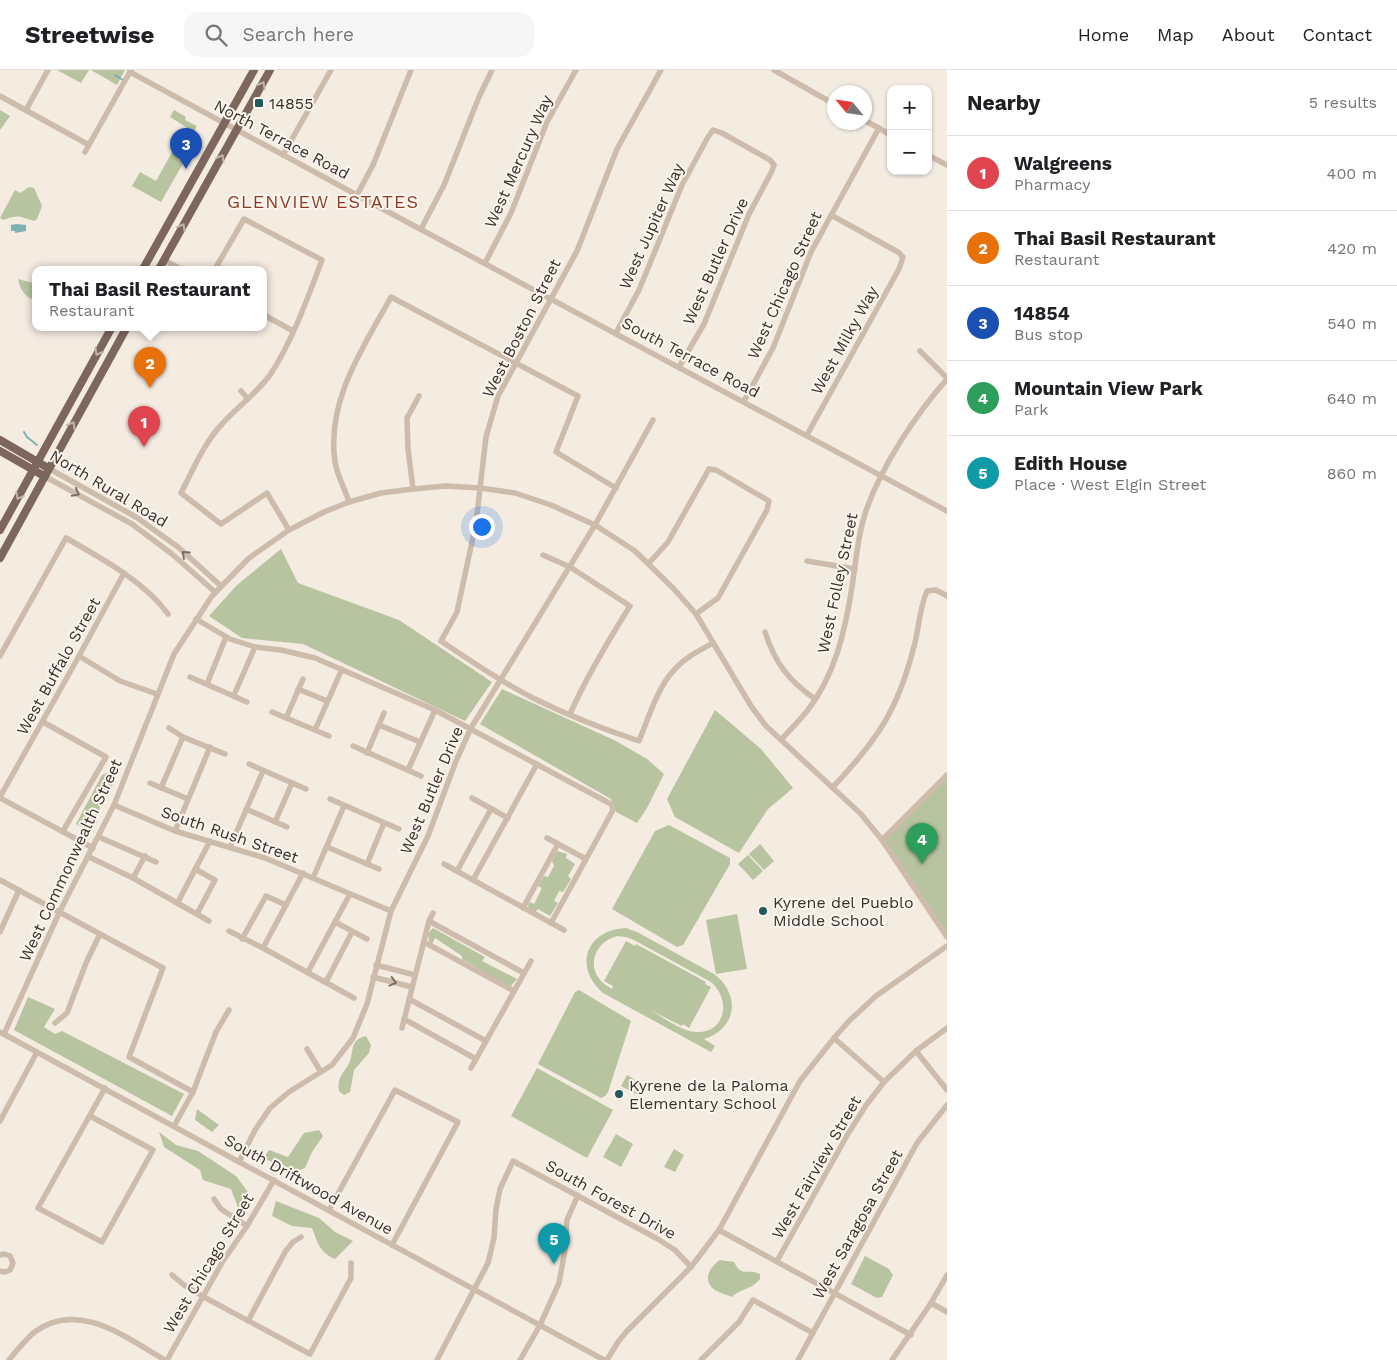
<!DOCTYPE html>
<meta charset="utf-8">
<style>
body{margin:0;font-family:"Work Sans",sans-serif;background:#f6f6f6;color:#202124}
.controls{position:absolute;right:15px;top:15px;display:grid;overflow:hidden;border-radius:10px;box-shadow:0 1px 4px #0004}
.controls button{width:45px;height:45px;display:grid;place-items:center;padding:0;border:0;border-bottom:1px solid #e0e0e0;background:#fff;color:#202124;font:25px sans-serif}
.compass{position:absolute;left:827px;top:15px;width:45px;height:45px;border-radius:50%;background:#fff;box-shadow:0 1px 4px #0004;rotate:299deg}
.you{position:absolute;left:481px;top:456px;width:18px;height:18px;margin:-12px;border:4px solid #fff;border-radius:50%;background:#1a73e8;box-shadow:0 0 0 8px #1a73e833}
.badge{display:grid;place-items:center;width:32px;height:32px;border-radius:50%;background:#1f5a5e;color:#fff;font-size:16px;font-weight:700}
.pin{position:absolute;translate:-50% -41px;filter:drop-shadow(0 1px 2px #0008)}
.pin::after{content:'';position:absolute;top:26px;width:18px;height:15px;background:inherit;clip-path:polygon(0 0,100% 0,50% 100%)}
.popup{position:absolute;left:32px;top:196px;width:235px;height:65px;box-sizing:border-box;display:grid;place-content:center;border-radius:10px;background:#fff;filter:drop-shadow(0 1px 4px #0005);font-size:16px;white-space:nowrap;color:#757577}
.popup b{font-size:19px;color:#202124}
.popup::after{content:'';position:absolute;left:50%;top:100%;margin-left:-10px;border:10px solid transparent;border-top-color:#fff}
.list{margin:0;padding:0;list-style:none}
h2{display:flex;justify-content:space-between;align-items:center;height:65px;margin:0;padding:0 20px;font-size:21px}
h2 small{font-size:16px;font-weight:400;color:#757577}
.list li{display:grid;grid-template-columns:32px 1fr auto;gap:15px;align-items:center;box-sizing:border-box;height:75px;padding:0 20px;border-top:1px solid #e0e0e0}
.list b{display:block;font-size:19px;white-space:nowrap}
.list p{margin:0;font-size:16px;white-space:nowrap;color:#757577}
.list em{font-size:16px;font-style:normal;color:#757577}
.icon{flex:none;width:28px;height:28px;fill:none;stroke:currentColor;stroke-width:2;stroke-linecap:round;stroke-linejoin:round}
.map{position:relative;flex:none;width:947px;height:1290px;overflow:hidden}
header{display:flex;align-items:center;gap:30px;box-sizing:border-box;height:70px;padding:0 25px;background:#fff;border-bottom:1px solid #e0e0e0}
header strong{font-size:24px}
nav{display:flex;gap:28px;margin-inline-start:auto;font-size:18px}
.search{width:350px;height:45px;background:#f6f6f6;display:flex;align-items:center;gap:12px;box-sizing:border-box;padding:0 18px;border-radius:15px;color:#757577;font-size:19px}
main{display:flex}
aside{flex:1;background:#fff}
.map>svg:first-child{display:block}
.green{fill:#b8c4a0;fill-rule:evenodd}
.water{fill:#7fb0b2}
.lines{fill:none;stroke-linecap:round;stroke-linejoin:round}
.stream{stroke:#7fb0b2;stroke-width:2}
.minor{stroke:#cdbbac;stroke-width:5.5}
.major{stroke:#7d675c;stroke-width:8}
.oneway{stroke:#c2b5ac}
.oneway2{stroke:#7d6f65}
.poi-dot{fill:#1f5a5e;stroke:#fbf5ee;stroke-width:2}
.labels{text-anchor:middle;stroke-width:4;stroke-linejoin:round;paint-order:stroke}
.poi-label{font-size:16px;fill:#3b302b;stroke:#fbf5ee;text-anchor:start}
.street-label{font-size:16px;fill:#3b302b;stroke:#fbf5ee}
.neighbourhood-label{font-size:18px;letter-spacing:1px;fill:#8c3b22;stroke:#fbf5ee}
</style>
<header>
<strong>Streetwise</strong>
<div class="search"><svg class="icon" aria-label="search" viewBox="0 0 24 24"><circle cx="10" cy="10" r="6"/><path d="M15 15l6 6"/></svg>Search here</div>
<nav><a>Home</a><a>Map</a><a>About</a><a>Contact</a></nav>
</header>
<main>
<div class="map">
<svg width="947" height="1290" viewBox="0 0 947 1290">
<rect width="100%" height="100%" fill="#f4ebe1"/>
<g class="green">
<polygon points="57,0 89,0 81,13"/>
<polygon points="91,0 125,0 117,15"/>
<polygon points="0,40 10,46 0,60"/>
<polygon points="174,40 186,47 185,50 197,56 188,73 193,76 161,132 132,116 140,102 156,111 186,57 170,47"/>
<path d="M 29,117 L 34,118 L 42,136 L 37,149 L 34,151 C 20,147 18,144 4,150 L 0,148 L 15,120 L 20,123 Z"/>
<path d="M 18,209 L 36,214 L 36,231 C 25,227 20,220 18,209 Z"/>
<polygon points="281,479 298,513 399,550 492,612 465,651 303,574 242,568 209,546 237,515"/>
<polygon points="502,619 616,671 647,689 664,704 647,738 637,753 616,742 611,729 480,654"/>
<polygon points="715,640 761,679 793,718 768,739 739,783 675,747 667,729"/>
<path d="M 109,702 L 116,711 C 106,722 98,737 97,753 L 83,758 L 76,754 L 102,705 Z"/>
<polygon points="947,705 947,867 882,770"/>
<polygon points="669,755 730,788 730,794 683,875 677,877 612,839 655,761"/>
<polygon points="760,774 774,791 764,800 749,784"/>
<polygon points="557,781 567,784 566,788 575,794 568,806 571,809 563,822 559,821 554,831 558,833 550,846 538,839 535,842 529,839 528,834 530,832 534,834 542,818 538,816 544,806 548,807 554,796 552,791"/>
<polygon points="748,785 763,801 753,810 738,794"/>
<polygon points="737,844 747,899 716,904 706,850"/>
<polygon points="433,858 485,887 482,891 517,909 510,917 462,889 462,886 435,868 432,874 429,871 428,864"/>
<path d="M 626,858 L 637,862 L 714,904 C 741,924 737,959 704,969 L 715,976 L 711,982 L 603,923 C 573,897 586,860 626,858 ZM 617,866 L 626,867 L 634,870 L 711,912 C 732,930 725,964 696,962 C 680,961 663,947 650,940 L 682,956 L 683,954 L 689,958 L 711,917 L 705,914 L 706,912 L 636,874 L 635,876 L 626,871 L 604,911 L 613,916 L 612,919 C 585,906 589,874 617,866 Z"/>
<polygon points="579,920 631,951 608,1022 605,1026 601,1028 538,994 575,922"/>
<polygon points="28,927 55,939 44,957 55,964 62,961 184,1024 172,1046 14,960"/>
<path d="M 366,966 L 371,975 L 369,983 L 354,1000 L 350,1022 L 344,1025 L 339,1021 C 337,1004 345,1004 350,991 C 354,979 350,970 366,966 Z"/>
<polygon points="537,998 613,1040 587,1088 511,1046"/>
<polygon points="627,1005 644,1015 638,1025 621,1016"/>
<polygon points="197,1039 219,1055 212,1062 195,1050"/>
<polygon points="319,1060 323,1066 312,1082 305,1098 293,1103 264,1088 269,1080 288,1087 304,1063"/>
<polygon points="159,1062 176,1075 198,1081 236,1106 250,1125 239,1140 231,1119 203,1110 200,1100 164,1077"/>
<polygon points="616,1064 633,1074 621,1097 603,1087"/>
<polygon points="674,1079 684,1085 675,1102 664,1097"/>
<path d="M 276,1131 L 319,1148 L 335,1162 L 353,1171 L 335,1189 C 319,1182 318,1173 312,1158 L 292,1156 L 272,1146 Z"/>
<polygon points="865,1186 889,1199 893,1205 882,1227 877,1228 851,1214"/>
<path d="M 720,1190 L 734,1192 C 742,1208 746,1198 760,1204 L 760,1209 C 750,1221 743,1217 732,1227 C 725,1224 714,1222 710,1215 C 704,1206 712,1195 720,1190 Z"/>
</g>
<polygon class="water" points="16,154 26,155 26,161 15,163 15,161 11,161 11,155"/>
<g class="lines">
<g class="stream">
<polyline points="115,5 123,10"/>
<polyline points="24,362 27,367 37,375"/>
</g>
<g class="minor">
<path d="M 661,0 L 617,79 L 577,181 L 498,326 L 486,367 L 476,453 L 457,542 L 441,571 C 471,591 501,612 533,628 C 567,645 603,659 639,671 C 648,649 658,616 675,599 C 686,587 700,580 713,573"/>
<polyline points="774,0 834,34"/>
<polyline points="130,2 379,137 947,441"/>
<polyline points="0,26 89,75"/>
<polyline points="26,40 48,0"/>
<polyline points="864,50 891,65"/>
<polyline points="85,82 131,0"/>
<polyline points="283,85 331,0"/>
<polyline points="928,85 947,95"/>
<polyline points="357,125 373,95 411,0"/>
<polyline points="421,159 444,115 479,27 492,0"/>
<polyline points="164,190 181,199"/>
<polyline points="485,193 511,143 547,52 576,0"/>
<path d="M 215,199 L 244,149 L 322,190 C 308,227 292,272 270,305 C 256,324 237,337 222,354 C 204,373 193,400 181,423 L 221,454 L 267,423 L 289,460"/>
<polyline points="264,245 293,261"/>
<polyline points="616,263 639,220 682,115 708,67 713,60 722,63 770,90 774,95 771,103 749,144 704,254 679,297"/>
<polyline points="920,281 947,308"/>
<polyline points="241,321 248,329"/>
<polyline points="744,331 773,278 811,182 879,58"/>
<polyline points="807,365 899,199 903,187 898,182 831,145"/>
<polyline points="48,398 136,447 178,477 221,516"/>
<polyline points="44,406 132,454 172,484 215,522"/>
<polyline points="413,419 408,379 407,348 419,326"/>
<path d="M 349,432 C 345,419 337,405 335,392 C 326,331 363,278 391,227 L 578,326 L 556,382 L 616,418"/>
<path d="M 543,485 L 570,497 L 630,536 C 608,571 587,606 570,644"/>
<polyline points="807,491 855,499"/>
<polyline points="649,493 668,472 709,399 716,400 769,431 767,440 718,528 696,544"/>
<polyline points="196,549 230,569 255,577 281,580 315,588 435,640 611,734 613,740 551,853"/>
<path d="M 765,562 C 775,593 789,611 815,629"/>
<path d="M 0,586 L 66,468 C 101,488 145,512 168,544"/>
<polyline points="79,586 120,611 157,624"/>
<polyline points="190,607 247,632"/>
<polyline points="207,614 226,567"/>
<polyline points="298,619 327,631"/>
<polyline points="234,625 255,577"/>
<polyline points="272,642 329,666"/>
<polyline points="286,648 303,609"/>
<polyline points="43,652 106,687 63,761"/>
<polyline points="379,655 420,672"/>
<polyline points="169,658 183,667 225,684"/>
<polyline points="315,660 342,599"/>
<path d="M 781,670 C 790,660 799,651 807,641 C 835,606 845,561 852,517 C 856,491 858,463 867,438 C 883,394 916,344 947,309"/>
<polyline points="353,676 421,706"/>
<polyline points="367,683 384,643"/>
<polyline points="249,694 306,719"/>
<polyline points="408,700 435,640"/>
<polyline points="150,713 188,729"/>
<path d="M 833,717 C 876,671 897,642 913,580 C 919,561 919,539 927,521 L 936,520 L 947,526"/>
<polyline points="161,718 183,667"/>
<polyline points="0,727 79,586 124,503"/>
<polyline points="0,728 93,778"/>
<polyline points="472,728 508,748"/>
<polyline points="330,729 399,759"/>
<polyline points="114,735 175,761 265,788 391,841"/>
<polyline points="246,739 287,757"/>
<polyline points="275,752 292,713"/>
<polyline points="175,761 210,677"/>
<polyline points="99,767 156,792"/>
<polyline points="547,768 586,789"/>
<polyline points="882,770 947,705"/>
<polyline points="230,777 263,701"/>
<polyline points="327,777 379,799"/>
<polyline points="89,787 133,808 209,851"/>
<polyline points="367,794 384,753"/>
<polyline points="444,794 564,860"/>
<polyline points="195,799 215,810 197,844"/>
<polyline points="457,801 491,739"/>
<polyline points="133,808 145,786"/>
<polyline points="313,808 344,736"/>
<polyline points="0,810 163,898 129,987 193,1022"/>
<polyline points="473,810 537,694"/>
<polyline points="178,832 210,771"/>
<polyline points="523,838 558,774"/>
<polyline points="429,851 524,903"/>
<polyline points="335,852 367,869"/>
<polyline points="229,861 263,878 354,928"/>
<polyline points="0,862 19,820"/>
<polyline points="242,869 266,826 286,835"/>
<polyline points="424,872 514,921"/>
<polyline points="263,878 303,803"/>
<polyline points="376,895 415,905"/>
<polyline points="308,902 350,824"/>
<polyline points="373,907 412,917"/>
<polyline points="326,912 352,862"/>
<polyline points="409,929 486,971"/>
<polyline points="404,949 476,989"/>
<polyline points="55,953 67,943 86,893 100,864"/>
<polyline points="402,958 429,851 433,843"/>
<polyline points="0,962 604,1290"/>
<polyline points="4,964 60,841 114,735 174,584 212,526 249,488 289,460 324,442 349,432 381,423 413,419 446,416 480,418 515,423 551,435 595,455 635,481 673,518 696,544 751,636 766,656 861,744 882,770 947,867"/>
<polyline points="834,968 884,1012"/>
<polyline points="307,979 321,1002"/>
<polyline points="916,981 947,1020"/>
<polyline points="471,998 531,891"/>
<polyline points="90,1046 153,1080 102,1172 38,1138 105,1018"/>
<polyline points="0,1051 37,982"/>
<polyline points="174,1056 193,1022 216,962 229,940"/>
<polyline points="239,1092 255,1060 270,1038 289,1022 332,995 353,968 367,934 391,841 428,766 456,691 471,658 595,455 653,350"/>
<polyline points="214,1129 221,1139 247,1156"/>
<polyline points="329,1140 395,1020 458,1052 392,1175"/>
<polyline points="719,1160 911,1265"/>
<polyline points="0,1185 4,1184 10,1186 13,1193 10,1200 5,1202 0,1201"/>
<polyline points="777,1191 849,1062 867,1034 884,1012 916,981 947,958"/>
<polyline points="172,1205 184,1215 202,1226 310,1284 351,1208 351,1193"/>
<polyline points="931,1233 947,1242"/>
<polyline points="248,1251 285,1182 293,1172 301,1167"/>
<path d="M 9,1290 C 16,1281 24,1272 32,1264 C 77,1228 125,1267 165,1290"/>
<polyline points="167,1290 223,1191 247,1156 274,1110"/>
<polyline points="437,1290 488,1193 494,1168 496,1139 500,1119 513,1091 656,1168 675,1180 691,1197"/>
<polyline points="520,1290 540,1255 559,1213 565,1180 567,1150 578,1125"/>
<polyline points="607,1290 618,1272 627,1261 691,1197 719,1160 800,1011 834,968 849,951 876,926 947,876"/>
<polyline points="701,1290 739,1252 753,1230 813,1263"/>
<polyline points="798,1290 917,1073 947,1035"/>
<polyline points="892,1290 931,1233 947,1205"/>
</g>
<g class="major">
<polyline points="143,199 254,0"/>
<polyline points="159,199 270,0"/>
<polyline points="0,370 48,398"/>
<polyline points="0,381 44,406"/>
<polyline points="0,460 112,257"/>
<polyline points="0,488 127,257"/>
</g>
</g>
<defs><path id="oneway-chevron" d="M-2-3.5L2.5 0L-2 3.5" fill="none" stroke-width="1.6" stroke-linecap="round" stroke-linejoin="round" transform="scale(1.25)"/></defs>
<g class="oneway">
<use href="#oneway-chevron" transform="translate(262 15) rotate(-61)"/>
<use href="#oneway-chevron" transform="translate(221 88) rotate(-61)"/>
<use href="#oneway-chevron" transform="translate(182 157) rotate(-61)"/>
<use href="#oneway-chevron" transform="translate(98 282) rotate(119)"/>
<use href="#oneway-chevron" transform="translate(72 355) rotate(-61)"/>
<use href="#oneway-chevron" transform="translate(19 426) rotate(119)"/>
</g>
<g class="oneway2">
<use href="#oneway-chevron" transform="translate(76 423) rotate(28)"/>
<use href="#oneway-chevron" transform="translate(185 484) rotate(-138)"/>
<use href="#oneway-chevron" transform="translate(393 912) rotate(15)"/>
</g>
<g class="poi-dot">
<rect x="254" y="28" width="10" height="10" rx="2.5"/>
<circle cx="763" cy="841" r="5"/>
<circle cx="619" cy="1024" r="5"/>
</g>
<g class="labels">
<g class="poi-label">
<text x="269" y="39">14855</text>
<text x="773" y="838">Kyrene del Pueblo<tspan x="773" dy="18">Middle School</tspan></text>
<text x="629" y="1021">Kyrene de la Paloma<tspan x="629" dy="18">Elementary School</tspan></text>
</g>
<g class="street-label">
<text transform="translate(282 69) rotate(28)" y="6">North Terrace Road</text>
<text transform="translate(518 91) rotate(-66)" y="6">West Mercury Way</text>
<text transform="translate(651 156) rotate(-66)" y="6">West Jupiter Way</text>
<text transform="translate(715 191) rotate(-66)" y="6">West Butler Drive</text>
<text transform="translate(784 215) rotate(-66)" y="6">West Chicago Street</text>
<text transform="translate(521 258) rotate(-63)" y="6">West Boston Street</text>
<text transform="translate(844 270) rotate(-61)" y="6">West Milky Way</text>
<text transform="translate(691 287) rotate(28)" y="6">South Terrace Road</text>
<text transform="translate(109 418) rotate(31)" y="6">North Rural Road</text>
<text transform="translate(837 513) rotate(-78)" y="6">West Folley Street</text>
<text transform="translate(58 596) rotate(-61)" y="6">West Buffalo Street</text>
<text transform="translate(431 720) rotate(-67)" y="6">West Butler Drive</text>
<text transform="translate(230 764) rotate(19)" y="6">South Rush Street</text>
<text transform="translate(70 790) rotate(-65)" y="6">West Commonwealth Street</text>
<text transform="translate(816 1097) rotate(-60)" y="6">West Fairview Street</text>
<text transform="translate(309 1114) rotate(29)" y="6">South Driftwood Avenue</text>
<text transform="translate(611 1129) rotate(29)" y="6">South Forest Drive</text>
<text transform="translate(857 1154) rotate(-61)" y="6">West Saragosa Street</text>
<text transform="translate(208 1193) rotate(-59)" y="6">West Chicago Street</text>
</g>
<g class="neighbourhood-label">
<text x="323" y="138">GLENVIEW ESTATES</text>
</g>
</g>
</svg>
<div class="controls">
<button>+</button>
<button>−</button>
</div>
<svg class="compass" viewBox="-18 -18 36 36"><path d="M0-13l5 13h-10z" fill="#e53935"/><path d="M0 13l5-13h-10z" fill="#757577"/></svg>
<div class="you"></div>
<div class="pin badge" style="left:144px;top:377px;background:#e0444e">1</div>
<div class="pin badge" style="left:150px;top:318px;background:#e8710a">2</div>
<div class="popup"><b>Thai Basil Restaurant</b>Restaurant</div>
<div class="pin badge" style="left:186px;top:99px;background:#1a4fb4">3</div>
<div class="pin badge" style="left:922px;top:794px;background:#2e9e5b">4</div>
<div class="pin badge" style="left:554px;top:1194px;background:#0f9aa8">5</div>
</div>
<aside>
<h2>Nearby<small>5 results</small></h2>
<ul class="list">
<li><span class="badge" style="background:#e0444e">1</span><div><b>Walgreens</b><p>Pharmacy</p></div><em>400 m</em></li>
<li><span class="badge" style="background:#e8710a">2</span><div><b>Thai Basil Restaurant</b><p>Restaurant</p></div><em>420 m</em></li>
<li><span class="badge" style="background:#1a4fb4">3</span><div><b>14854</b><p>Bus stop</p></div><em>540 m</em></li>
<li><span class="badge" style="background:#2e9e5b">4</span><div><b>Mountain View Park</b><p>Park</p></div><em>640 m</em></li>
<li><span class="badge" style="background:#0f9aa8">5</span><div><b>Edith House</b><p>Place · West Elgin Street</p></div><em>860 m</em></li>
</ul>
</aside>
</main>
